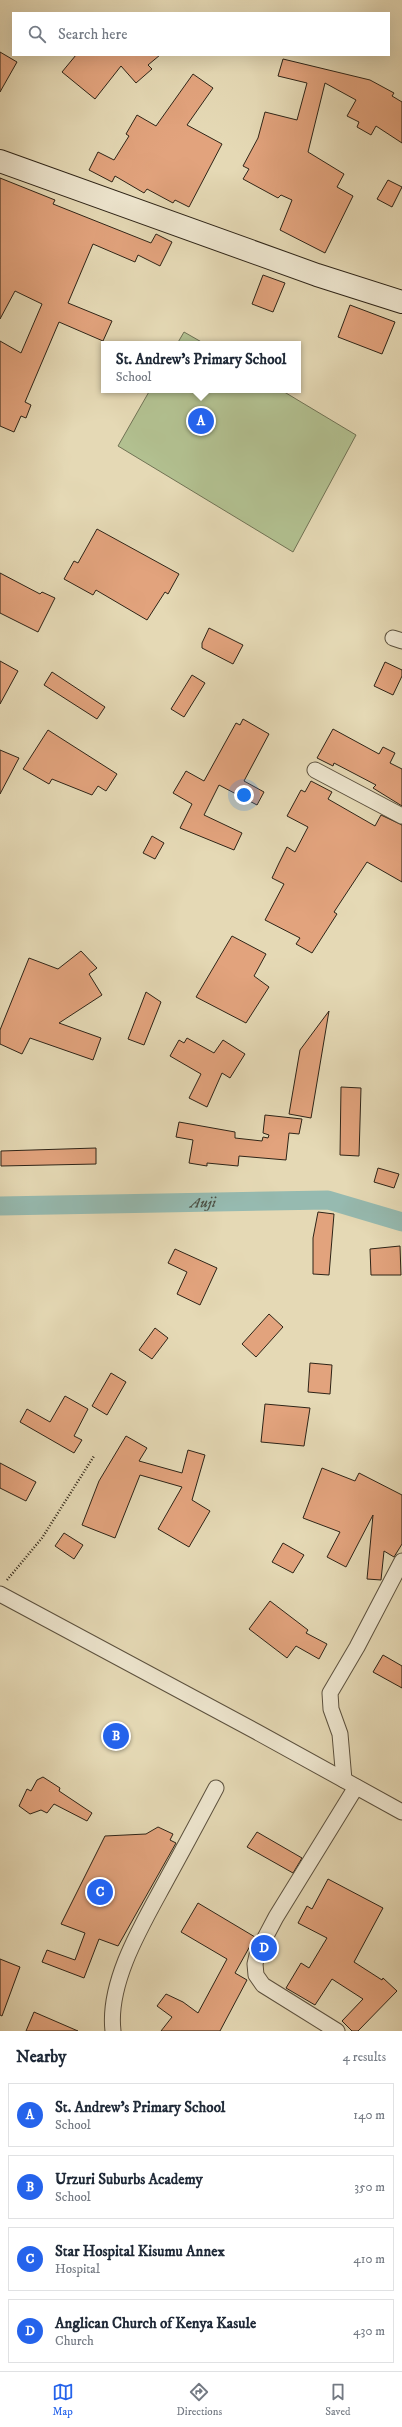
<!DOCTYPE html>
<style>
body{margin:0;font-family:"IM FELL DW Pica",serif;background:#f6f6f7;color:#1f2937}
.you{position:absolute;left:244px;top:795px;width:14px;height:14px;margin:-10px;border:3px solid #fff;border-radius:50%;background:#1a73e8;box-shadow:0 0 0 6px #1a73e833}
.badge{display:grid;place-items:center;width:26px;height:26px;border-radius:50%;background:#2563eb;color:#fff;font-size:13px;font-weight:700}
.pin{position:absolute;translate:-50% -50%;border:2px solid #fff;box-shadow:0 1px 4px #0006}
.popup{position:absolute;left:101px;top:341px;width:200px;height:52px;box-sizing:border-box;display:grid;place-content:center;border-radius:0px;background:#fff;filter:drop-shadow(0 1px 3px #0005);font-size:13px;white-space:nowrap;color:#747a83}
.popup b{font-size:15px;color:#1f2937}
.popup::after{content:'';position:absolute;left:50%;top:100%;margin-left:-8px;border:8px solid transparent;border-top-color:#fff}
.list{margin:0;padding:0;list-style:none}
h2{display:flex;justify-content:space-between;align-items:center;height:52px;margin:0;padding:0 16px;font-size:17px}
h2 small{font-size:13px;font-weight:400;color:#747a83}
.list li{display:grid;grid-template-columns:26px 1fr auto;gap:12px;align-items:center;box-sizing:border-box;height:64px;margin:0 8px 8px;padding:0 8px;border:1px solid #e0e1e3;border-radius:0px}
.list b{display:block;font-size:15px;white-space:nowrap}
.list p{margin:0;font-size:13px;white-space:nowrap;color:#747a83}
.list em{font-size:13px;font-style:normal;color:#747a83}
.icon{flex:none;width:22px;height:22px;fill:none;stroke:currentColor;stroke-width:2;stroke-linecap:round;stroke-linejoin:round}
.map{position:relative;flex:none;width:402px;height:2031px;overflow:hidden}
.search{position:absolute;background:#fff;box-shadow:0 4px 16px #0002;left:12px;right:12px;top:12px;height:44px;display:flex;align-items:center;gap:10px;box-sizing:border-box;padding:0 14px;border-radius:0px;color:#747a83;font-size:15px}
.sheet{height:340px;background:#fff}
nav{display:flex;justify-content:space-around;align-items:center;box-sizing:border-box;height:56px;border-top:1px solid #e0e1e3;background:#fff;font-size:11px;color:#747a83}
nav a{display:grid;justify-items:center;gap:2px}
nav .on{color:#2563eb}
.map>svg:first-child{display:block}
.green{fill:#b2c090;stroke:#707254}
.lines{fill:none;stroke-linecap:round;stroke-linejoin:round}
.canal{stroke:#96bab0;stroke-width:19}
.building{fill:#e2a37d;stroke:#2e2417}
.street-casing{stroke:#5c513e;stroke-width:17}
.secondary-casing{stroke:#2e2417;stroke-width:24}
.path{stroke:#2e2417;stroke-width:2.5;stroke-dasharray:1 2;stroke-linecap:butt}
.street{stroke:#eee6cf;stroke-width:15}
.secondary{stroke:#eee6cf;stroke-width:22}
.labels{text-anchor:middle;stroke-width:3.5;stroke-linejoin:round;paint-order:stroke}
.water-label{font-size:15px;font-style:italic;fill:#4d5145;stroke:#eee6cf}
</style>
<div class="map">
<svg width="402" height="2031" viewBox="0 0 402 2031">
<rect width="100%" height="100%" fill="#e5d9b5"/>
<filter id="stains"><feTurbulence type="fractalNoise" baseFrequency=".005" numOctaves="4"/><feColorMatrix values="0 0 0 0 .2 0 0 0 0 .09 0 0 0 0 .02 0 0 0 .5 -.17"/></filter>
<radialGradient id="worn" r=".72"><stop offset=".6" stop-color="#630" stop-opacity="0"/><stop offset="1" stop-color="#630" stop-opacity=".3"/></radialGradient>
<g class="green">
<polygon points="184,332 205,344 177,344"/>
<polygon points="150,390 281,390 356,435 293,552 118,446"/>
</g>
<g class="lines">
<path class="canal" id="s1" d="M 0,1206 L 328,1200 L 402,1222"/>
</g>
<g class="building">
<polygon points="0,52 17,62 0,92"/>
<polygon points="76,55 160,55 148,65 152,69 136,83 121,66 95,99 62,72"/>
<polygon points="283,59 370,80 394,93 392,96 402,102 402,143 376,126 371,135 357,127 359,122 347,116 356,100 325,83 308,152 344,174 337,187 353,196 325,253 280,230 292,200 281,195 278,198 243,179 249,169 243,166 258,138 265,112 297,120 307,83 278,76"/>
<polygon points="193,74 213,88 187,125 222,144 189,207 175,200 173,203 147,189 144,193 115,176 112,182 89,170 98,152 114,160 129,136 126,134 137,115 156,126"/>
<polygon points="0,178 55,200 53,204 151,243 156,234 172,242 160,266 138,255 135,262 93,244 68,303 112,321 103,341 59,322 25,402 31,405 26,418 21,416 14,432 0,426 0,341 21,353 42,304 15,291 0,319"/>
<polygon points="388,180 402,187 392,207 377,199"/>
<polygon points="263,275 285,283 273,312 252,304"/>
<polygon points="350,305 395,322 382,354 338,337"/>
<polygon points="97,529 179,574 168,594 165,592 147,620 96,590 93,595 64,579 74,561 78,563"/>
<polygon points="0,573 40,594 42,592 55,598 38,632 0,613"/>
<polygon points="209,628 243,645 233,664 202,648 202,643"/>
<polygon points="0,661 18,671 0,704"/>
<polygon points="385,662 402,670 402,676 393,695 374,686"/>
<polygon points="52,672 105,707 97,719 44,685"/>
<polygon points="192,675 205,683 184,717 171,709"/>
<polygon points="243,719 269,734 244,781 264,792 257,805 219,785 204,815 242,833 234,850 180,828 192,804 173,793 186,771 204,781 236,723 240,725"/>
<polygon points="333,729 379,754 383,747 395,753 390,763 402,769 402,806 373,788 376,785 334,763 333,766 317,758"/>
<polygon points="48,730 117,774 106,791 98,786 92,795 52,779 49,784 23,769"/>
<polygon points="0,750 19,758 0,794"/>
<polygon points="311,781 332,792 328,799 375,826 381,815 402,825 402,882 367,862 334,912 337,914 312,953 296,944 300,938 265,920 284,884 272,878 279,863 287,847 295,852 308,827 287,816 301,790 305,792"/>
<polygon points="152,836 164,843 155,859 143,853"/>
<polygon points="232,936 266,954 254,976 269,987 246,1023 196,997"/>
<polygon points="81,951 97,968 89,974 102,995 59,1023 101,1038 93,1060 30,1038 22,1054 0,1044 0,1030 29,958 58,969"/>
<polygon points="146,992 161,1002 144,1045 128,1039"/>
<polygon points="329,1011 311,1118 289,1114 300,1050"/>
<polygon points="187,1038 214,1053 223,1040 245,1054 230,1078 222,1073 207,1107 189,1098 201,1074 170,1056 179,1040 184,1043"/>
<polygon points="341,1087 361,1088 359,1156 340,1155"/>
<polygon points="265,1115 302,1119 299,1134 289,1133 286,1160 239,1156 238,1166 207,1163 207,1166 189,1163 193,1140 176,1137 179,1122 235,1132 235,1138 262,1141 263,1137 268,1138 269,1135 263,1133"/>
<polygon points="96,1148 96,1164 1,1166 1,1151"/>
<polygon points="378,1168 399,1174 394,1188 374,1182"/>
<polygon points="318,1212 334,1214 329,1275 313,1274 313,1238"/>
<polygon points="400,1246 401,1275 371,1275 370,1249"/>
<polygon points="175,1249 217,1268 200,1305 177,1294 187,1272 168,1263"/>
<polygon points="269,1314 283,1327 256,1357 242,1344"/>
<polygon points="155,1328 168,1338 152,1359 139,1350"/>
<polygon points="310,1363 332,1365 330,1394 308,1392"/>
<polygon points="111,1373 126,1382 107,1415 92,1406"/>
<polygon points="65,1396 88,1409 74,1436 82,1440 74,1453 20,1422 27,1409 50,1422"/>
<polygon points="265,1404 310,1408 304,1446 261,1442"/>
<polygon points="126,1436 147,1448 139,1461 182,1473 188,1450 205,1455 192,1500 210,1511 189,1547 158,1529 182,1487 140,1475 115,1538 82,1525 99,1481"/>
<polygon points="0,1463 36,1482 26,1501 0,1488"/>
<polygon points="322,1468 355,1481 359,1473 402,1495 402,1544 394,1557 384,1551 381,1580 367,1579 373,1515 346,1567 327,1557 340,1532 303,1518"/>
<polygon points="64,1533 83,1545 74,1559 55,1546"/>
<polygon points="283,1543 304,1555 293,1573 272,1562"/>
<polygon points="270,1601 308,1630 306,1633 327,1644 319,1659 296,1646 287,1658 249,1629"/>
<polygon points="383,1655 402,1666 402,1688 373,1672"/>
<polygon points="43,1777 60,1788 59,1791 92,1813 87,1821 54,1804 47,1813 41,1810 30,1814 19,1806 27,1789 31,1791 37,1780"/>
<polygon points="158,1827 173,1834 170,1840 176,1843 118,1946 99,1939 84,1978 42,1962 47,1950 75,1960 85,1933 61,1924 105,1836 146,1834"/>
<polygon points="257,1832 302,1858 293,1873 247,1847"/>
<polygon points="328,1879 383,1908 354,1962 382,1980 383,1978 397,1991 358,2031 352,2031 342,2021 363,1999 332,1979 315,2005 286,1988 301,1963 309,1968 327,1938 298,1923 307,1906 312,1909"/>
<polygon points="198,1903 255,1937 235,1973 247,1980 220,2031 161,2031 172,2017 157,2006 166,1994 183,2002 198,2013 227,1959 181,1932"/>
<polygon points="0,1959 20,1967 2,2016 0,2015"/>
<polygon points="34,2012 78,2031 26,2031"/>
</g>
<g class="lines">
<g class="street-casing">
<g id="street">
<polyline points="393,638 402,641"/>
<polyline points="315,770 402,816"/>
<polyline points="0,1594 257,1732 402,1812"/>
<polyline points="344,1780 340,1734 331,1709 330,1693 357,1647 402,1561"/>
<path d="M 113,2031 C 107,1980 145,1920 168,1877 C 184,1848 200,1818 216,1788"/>
<polyline points="337,2031 263,1985 256,1975 255,1964 258,1951 276,1917 356,1787"/>
</g>
</g>
<g class="secondary-casing">
<polyline id="secondary" points="0,161 317,275 402,302"/>
</g>
<polyline class="path" points="7,1580 42,1538 94,1456"/>
<use href="#street" class="street"/>
<use href="#secondary" class="secondary"/>
</g>
<g class="labels">
<g class="water-label">
<text dy="5" stroke="none"><textPath href="#s1" startOffset="203">Auji</textPath></text>
</g>
</g>
<rect width="100%" height="100%" filter="url(#stains)"/>
<rect width="100%" height="100%" fill="url(#worn)"/>
</svg>
<div class="you"></div>
<div class="pin badge" style="left:201px;top:421px">A</div>
<div class="popup"><b>St. Andrew's Primary School</b>School</div>
<div class="pin badge" style="left:116px;top:1736px">B</div>
<div class="pin badge" style="left:100px;top:1892px">C</div>
<div class="pin badge" style="left:264px;top:1948px">D</div>
<div class="search"><svg class="icon" aria-label="search" viewBox="0 0 24 24"><circle cx="10" cy="10" r="6"/><path d="M15 15l6 6"/></svg>Search here</div>
</div>
<section class="sheet">
<h2>Nearby<small>4 results</small></h2>
<ul class="list">
<li><span class="badge">A</span><div><b>St. Andrew's Primary School</b><p>School</p></div><em>140 m</em></li>
<li><span class="badge">B</span><div><b>Urzuri Suburbs Academy</b><p>School</p></div><em>350 m</em></li>
<li><span class="badge">C</span><div><b>Star Hospital Kisumu Annex</b><p>Hospital</p></div><em>410 m</em></li>
<li><span class="badge">D</span><div><b>Anglican Church of Kenya Kasule</b><p>Church</p></div><em>430 m</em></li>
</ul>
</section>
<nav>
<a class="on"><svg class="icon" aria-label="map" viewBox="0 0 24 24"><path d="M3 6l6-2 6 2 6-2v14l-6 2-6-2-6 2zM9 4v14M15 6v14"/></svg>Map</a>
<a><svg class="icon" aria-label="directions" viewBox="0 0 24 24"><path d="M12 3l9 9-9 9-9-9zM9 14v-3h6M13 9l2 2-2 2"/></svg>Directions</a>
<a><svg class="icon" aria-label="saved" viewBox="0 0 24 24"><path d="M7 4h10v16l-5-4-5 4z"/></svg>Saved</a>
</nav>
